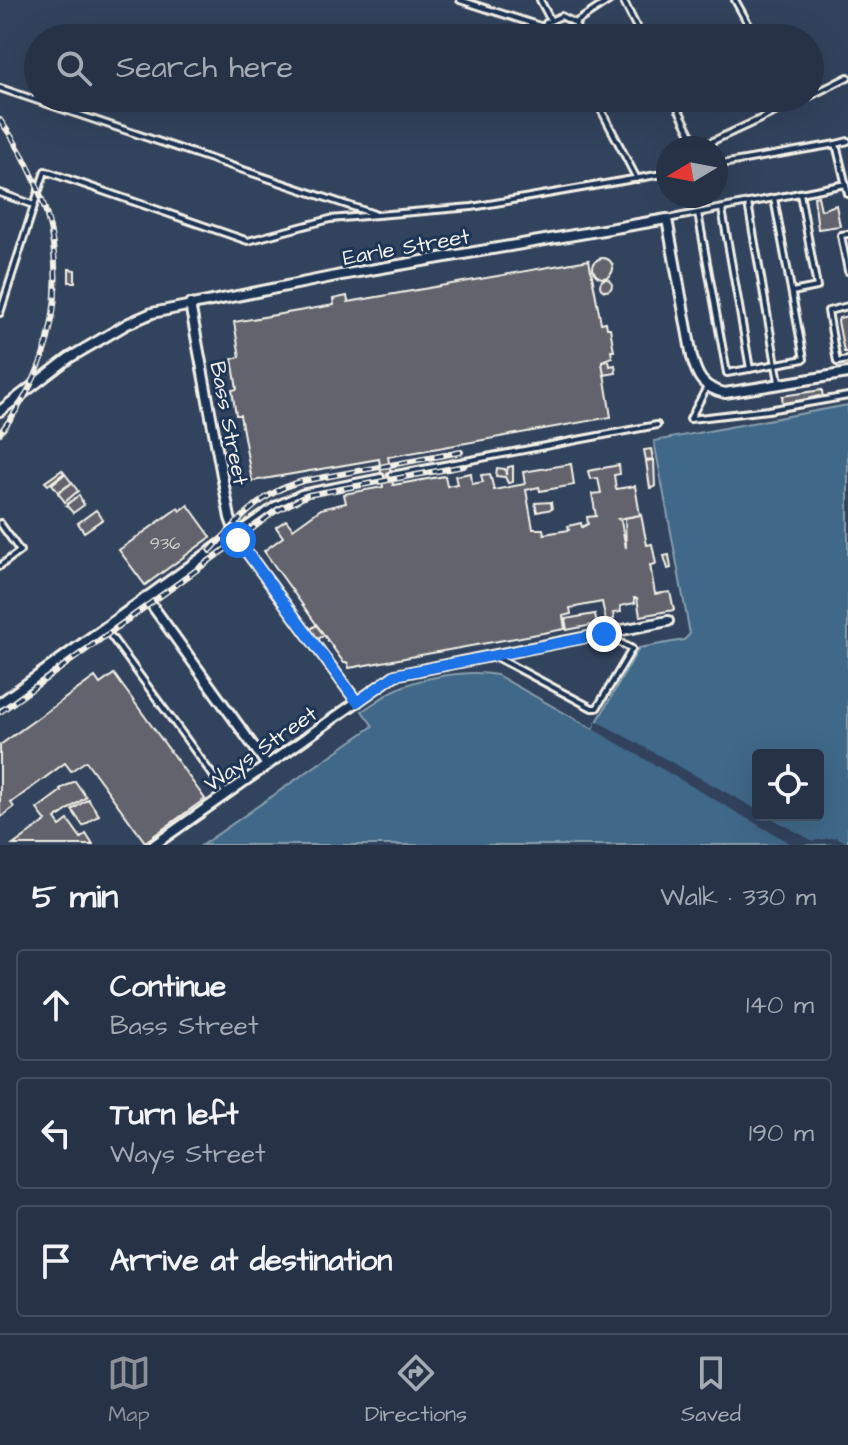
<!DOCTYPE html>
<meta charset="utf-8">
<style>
body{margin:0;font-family:"Architects Daughter",sans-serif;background:#323e51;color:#f1f3f6}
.controls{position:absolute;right:24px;bottom:24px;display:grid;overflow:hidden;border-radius:8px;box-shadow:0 8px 32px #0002}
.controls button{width:72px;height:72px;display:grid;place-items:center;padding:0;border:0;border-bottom:2px solid #424d5f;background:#263246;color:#f1f3f6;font:40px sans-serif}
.compass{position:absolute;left:656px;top:136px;width:72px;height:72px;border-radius:50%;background:#263246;box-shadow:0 8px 32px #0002;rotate:260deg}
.stop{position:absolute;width:24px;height:24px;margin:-18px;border:6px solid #1a73e8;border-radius:50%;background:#fff}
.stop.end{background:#1a73e8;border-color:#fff;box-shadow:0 2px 8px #0008}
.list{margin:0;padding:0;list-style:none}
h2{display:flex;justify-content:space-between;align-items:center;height:104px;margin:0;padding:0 32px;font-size:34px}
h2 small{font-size:26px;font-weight:400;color:#a4aab3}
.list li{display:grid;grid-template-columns:52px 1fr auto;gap:24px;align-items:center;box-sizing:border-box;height:112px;margin:0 16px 16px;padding:0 16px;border:2px solid #424d5f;border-radius:8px}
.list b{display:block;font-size:30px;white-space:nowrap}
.list p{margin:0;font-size:26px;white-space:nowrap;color:#a4aab3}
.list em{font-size:26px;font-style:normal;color:#a4aab3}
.icon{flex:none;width:44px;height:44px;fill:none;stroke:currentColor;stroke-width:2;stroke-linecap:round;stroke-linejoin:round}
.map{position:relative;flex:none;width:848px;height:845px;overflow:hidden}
.search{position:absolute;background:#263246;box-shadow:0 8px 32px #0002;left:24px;right:24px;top:24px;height:88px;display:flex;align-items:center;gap:20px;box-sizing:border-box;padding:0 28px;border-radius:44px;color:#a4aab3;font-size:30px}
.sheet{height:488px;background:#263246}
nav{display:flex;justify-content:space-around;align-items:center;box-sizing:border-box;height:112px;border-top:2px solid #424d5f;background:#263246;font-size:22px;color:#a4aab3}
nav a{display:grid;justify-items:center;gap:4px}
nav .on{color:#8c9099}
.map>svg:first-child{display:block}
.water{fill:#406888;stroke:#889fae;stroke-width:2;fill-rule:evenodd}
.pier{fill:#32435d}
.building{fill:#62646c;stroke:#f4f1e8;stroke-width:2}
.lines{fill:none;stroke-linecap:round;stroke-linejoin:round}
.lane-casing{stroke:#f4f1e8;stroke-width:10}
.street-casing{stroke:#f4f1e8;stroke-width:14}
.lane{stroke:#1d3557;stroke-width:4}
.street{stroke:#1d3557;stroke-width:8}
.rail-casing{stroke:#f4f1e8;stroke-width:6}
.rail{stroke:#1d3557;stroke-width:3;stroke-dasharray:9;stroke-linecap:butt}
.route{stroke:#1a73e8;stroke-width:10}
.labels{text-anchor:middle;stroke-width:6;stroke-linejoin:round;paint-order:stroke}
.number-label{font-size:18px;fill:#d0cec9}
.street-label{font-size:22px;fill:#f4f1e8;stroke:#1d3557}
</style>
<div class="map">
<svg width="848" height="845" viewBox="0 0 848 845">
<rect width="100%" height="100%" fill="#32435d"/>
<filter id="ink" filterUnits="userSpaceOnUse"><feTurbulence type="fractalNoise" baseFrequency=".0125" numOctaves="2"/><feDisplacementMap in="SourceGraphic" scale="16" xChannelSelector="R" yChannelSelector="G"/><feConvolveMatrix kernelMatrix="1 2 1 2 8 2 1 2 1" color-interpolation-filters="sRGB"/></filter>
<g filter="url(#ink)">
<path class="water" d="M 848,405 L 848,845 L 202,845 L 373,726 L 362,711 C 372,705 382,697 393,691 C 419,677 469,669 497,675 L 593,729 L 639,648 L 684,640 L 690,634 L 654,441 ZM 758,755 L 818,755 L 818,815 L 758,815 Z"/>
<polygon class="pier" points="597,721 758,810 758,815 766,815 813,841 837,837 847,843 793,845 593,729"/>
<g class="building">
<polygon points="818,196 821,210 836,205 840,226 818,229 814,197"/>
<circle cx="603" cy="268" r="10"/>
<polygon points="589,260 601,323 606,322 607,328 610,328 614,351 611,351 612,357 602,361 611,417 388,457 393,485 445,476 447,486 457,484 455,476 471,473 472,484 483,482 481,475 490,474 494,490 525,484 523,472 571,464 574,485 540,491 539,487 526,490 533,529 543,529 544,534 569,530 568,526 581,523 582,527 588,524 587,517 596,516 592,494 601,493 598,478 590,479 588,471 619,465 620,474 614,475 616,489 635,486 640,515 618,519 621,521 626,548 625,518 641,515 647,545 652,544 656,564 650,565 655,594 670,592 674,610 640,616 637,598 634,598 635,603 620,606 621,612 613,613 614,619 606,621 602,602 570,608 571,614 563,616 565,629 349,668 348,663 344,663 264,551 283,537 276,527 286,520 293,529 321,509 346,503 344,494 383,487 379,459 252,481 240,415 236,415 232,390 237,389 232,359 240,357 234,322 334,305 333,299 347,296 348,302"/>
<polygon points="69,269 75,270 75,282 69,282"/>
<circle cx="606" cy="285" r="6"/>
<polygon points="848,316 848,352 844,352 838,321 839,318"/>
<polygon points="609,361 610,366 615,365 616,373 604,375 602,362"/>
<polygon points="822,390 823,399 820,399 819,396 783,405 782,396"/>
<polygon points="651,449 653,459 646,460 644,450"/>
<polygon points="654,460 655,487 650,488 646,461"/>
<polygon points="513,466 513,482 508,483 505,477 496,476 497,468 505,469 506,475 508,467"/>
<polygon points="62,470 64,473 48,485 45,482"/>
<polygon points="65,474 72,483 58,492 52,484"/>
<polygon points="72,483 78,491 65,502 58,493"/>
<polygon points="79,495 84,505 73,513 66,505"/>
<polygon points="551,502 552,509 537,512 535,503"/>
<polygon points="188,505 211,537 145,585 119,550 178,508 180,511"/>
<polygon points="96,510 103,519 84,532 78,523"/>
<polygon points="669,555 671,568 668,569 664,556"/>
<polygon points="595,614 597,624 567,630 565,619"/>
<polygon points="316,625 324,635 317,640 310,630"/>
<polygon points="114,674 205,799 145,842 86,761 71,771 65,763 11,803 14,807 0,818 0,745 95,677 100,684"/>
<polygon points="75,781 86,797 55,819 60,826 68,820 81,838 86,834 93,845 13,845 46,821 37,809 61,791 60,789"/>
<polygon points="88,799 99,815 83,826 72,810"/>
</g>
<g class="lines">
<g class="lane-casing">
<g id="lane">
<polyline points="460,0 543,27"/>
<polyline points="540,0 550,19"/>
<polyline points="623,0 642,38"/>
<polyline points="735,0 756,38"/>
<polyline points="575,23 610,0"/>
<polyline points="541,38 546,23 561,16 575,23 580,38"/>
<polyline points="0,88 374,214"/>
<polyline points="810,96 848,77"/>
<polyline points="595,98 637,179"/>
<polyline points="673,98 698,148"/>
<polyline points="848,141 836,144 848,194"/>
<polyline points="698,148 805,98"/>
<polyline points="716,165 836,144"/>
<polyline points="0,193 34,205"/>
<polyline points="748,203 779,382"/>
<polyline points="722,209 750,369"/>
<polyline points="698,213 727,373 804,359 774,198"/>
<polyline points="667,219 846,184"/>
<polyline points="848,234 841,235 848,271"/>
<polyline points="792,292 817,287 800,193"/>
<polyline points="848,306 828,311 837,362 848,360"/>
<polyline points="0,313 45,171 248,241 330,219 472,207 668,173"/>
<polyline points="707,387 690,419 768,410 848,396"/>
<polyline points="391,475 657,425"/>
<polyline points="0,523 20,551 0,566"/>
<polyline points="237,532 275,505 301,493 381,477"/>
<polyline points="105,628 225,792"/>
<polyline points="496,657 592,708 597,708 632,649 608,636"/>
</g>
</g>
<g class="street-casing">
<g id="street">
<polyline points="190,304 230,518 238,540 357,702"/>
<path d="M 0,411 L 69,358 L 127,324 L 152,313 L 341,275 L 667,219 L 692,357 C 697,377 703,388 725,393 L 848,373"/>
<polyline points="146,597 267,765"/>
<polyline points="0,703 236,533"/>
<polyline points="154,845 395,675 668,621"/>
</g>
</g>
<use href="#lane" class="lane"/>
<use href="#street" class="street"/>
<g class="rail-casing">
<g id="rail">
<path d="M 0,120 C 71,216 77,337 0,433"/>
<path d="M 210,551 C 238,521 262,491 303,481 L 461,452"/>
<polyline points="0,712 238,540 274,512 308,495 464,466"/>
</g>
</g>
<use href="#rail" class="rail"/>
</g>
</g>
<g class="lines" filter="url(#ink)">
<polyline class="route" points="238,540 357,702 395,675 604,634"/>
</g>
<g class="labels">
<g class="number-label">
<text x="165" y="549">936</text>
</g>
<g class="street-label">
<text transform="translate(406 246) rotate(-10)" y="8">Earle Street</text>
<text transform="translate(230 423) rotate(79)" y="8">Bass Street</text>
<text transform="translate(260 748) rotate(-35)" y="8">Ways Street</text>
</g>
</g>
</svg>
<div class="controls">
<button><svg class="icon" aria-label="locate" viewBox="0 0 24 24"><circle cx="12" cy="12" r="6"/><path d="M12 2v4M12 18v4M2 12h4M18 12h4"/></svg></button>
</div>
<svg class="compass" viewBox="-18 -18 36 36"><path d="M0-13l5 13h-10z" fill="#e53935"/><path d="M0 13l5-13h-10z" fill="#a4aab3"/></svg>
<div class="stop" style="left:238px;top:540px"></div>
<div class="stop end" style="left:604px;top:634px"></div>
<div class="search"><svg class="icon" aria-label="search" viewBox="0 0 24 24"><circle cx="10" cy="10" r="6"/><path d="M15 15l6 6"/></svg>Search here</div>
</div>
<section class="sheet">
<h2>5 min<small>Walk · 330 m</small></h2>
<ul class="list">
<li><svg class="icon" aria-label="ahead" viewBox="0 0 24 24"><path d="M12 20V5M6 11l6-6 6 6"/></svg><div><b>Continue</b><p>Bass Street</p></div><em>140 m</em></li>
<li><svg class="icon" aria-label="left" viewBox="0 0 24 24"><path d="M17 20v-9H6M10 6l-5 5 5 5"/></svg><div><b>Turn left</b><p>Ways Street</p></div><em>190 m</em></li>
<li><svg class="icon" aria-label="arrive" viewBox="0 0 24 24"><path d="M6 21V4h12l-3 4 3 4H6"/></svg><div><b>Arrive at destination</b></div></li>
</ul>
</section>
<nav>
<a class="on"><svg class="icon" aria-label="map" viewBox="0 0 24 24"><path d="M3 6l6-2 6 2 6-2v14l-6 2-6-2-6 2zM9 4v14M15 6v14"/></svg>Map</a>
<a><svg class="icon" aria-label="directions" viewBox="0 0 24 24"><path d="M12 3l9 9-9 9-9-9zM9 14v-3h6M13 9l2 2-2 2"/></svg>Directions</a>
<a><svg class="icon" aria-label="saved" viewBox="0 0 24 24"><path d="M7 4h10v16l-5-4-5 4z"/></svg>Saved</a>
</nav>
